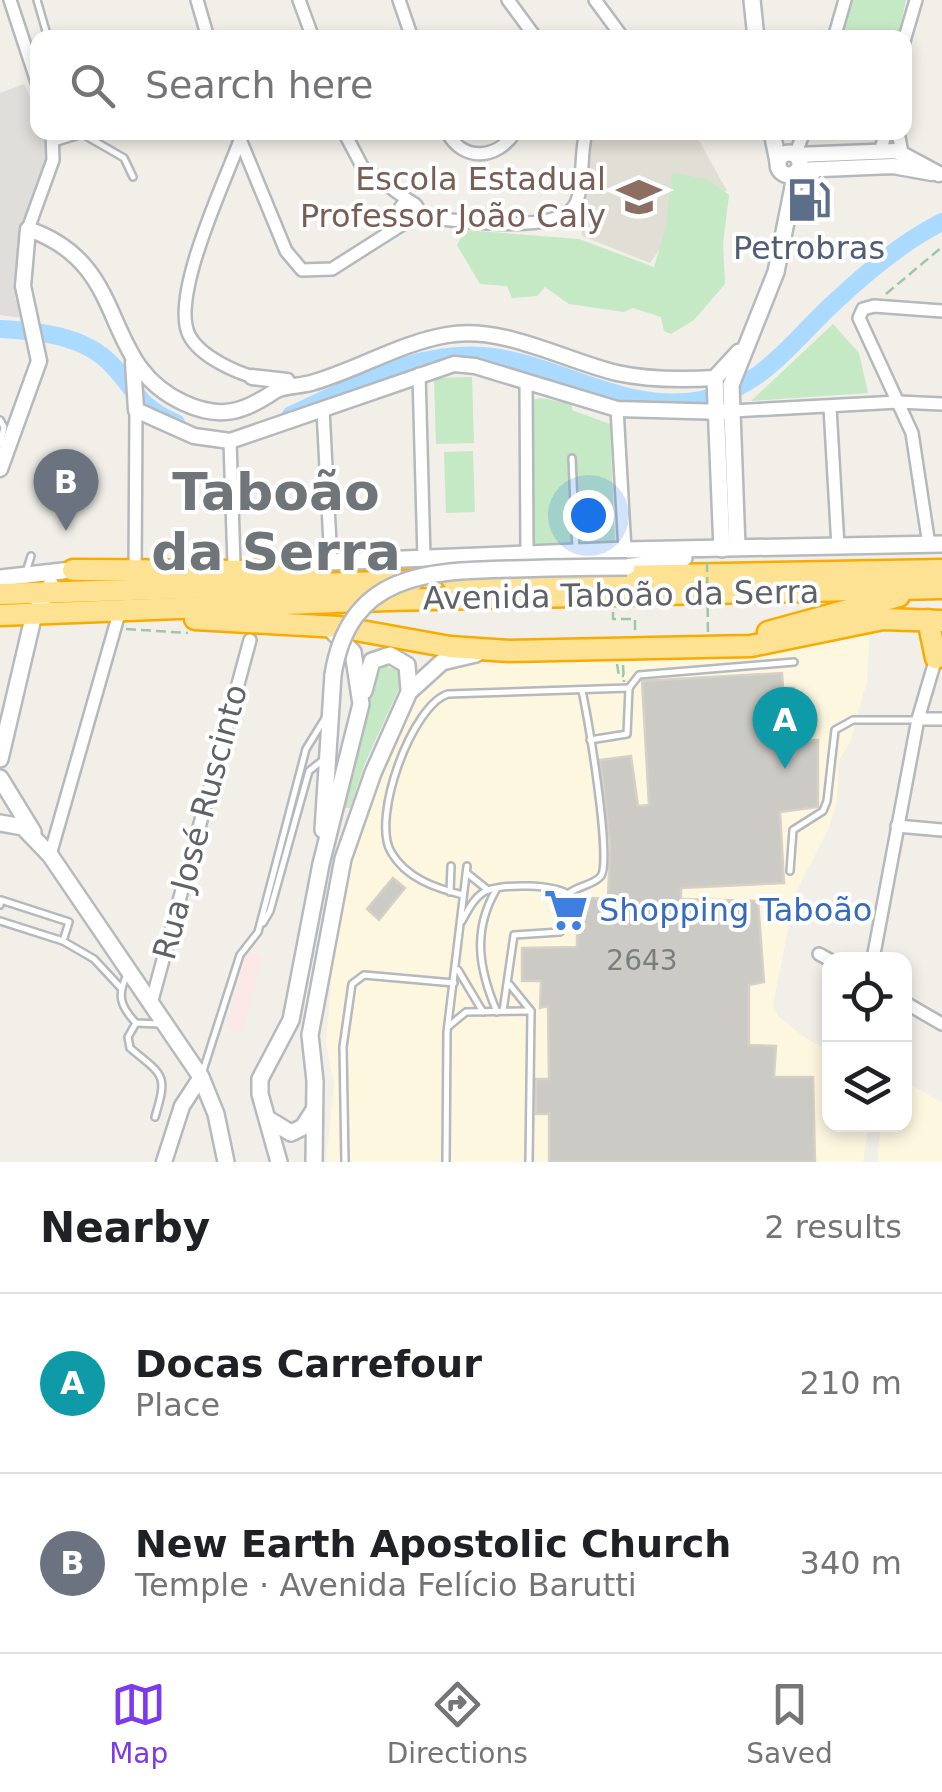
<!DOCTYPE html>
<meta charset="utf-8">
<style>
body{margin:0;font-family:"DejaVu Sans",sans-serif;background:#f6f6f6;color:#202124}
.controls{position:absolute;right:30px;bottom:30px;display:grid;overflow:hidden;border-radius:20px;box-shadow:0 5px 15px #0003}
.controls button{width:90px;height:90px;display:grid;place-items:center;padding:0;border:0;border-bottom:2px solid #e0e0e0;background:#fff;color:#202124;font:50px sans-serif}
.you{position:absolute;left:588px;top:515px;width:35px;height:35px;margin:-25px;border:8px solid #fff;border-radius:50%;background:#1a73e8;box-shadow:0 0 0 15px #1a73e833}
.badge{display:grid;place-items:center;width:65px;height:65px;border-radius:50%;background:#7c3aed;color:#fff;font-size:32px;font-weight:700}
.pin{position:absolute;translate:-50% -82px;filter:drop-shadow(0 2px 5px #0008)}
.pin::after{content:'';position:absolute;top:52px;width:35px;height:30px;background:inherit;clip-path:polygon(0 0,100% 0,50% 100%)}
.list{margin:0;padding:0;list-style:none}
h2{display:flex;justify-content:space-between;align-items:center;height:130px;margin:0;padding:0 40px;font-size:42px}
h2 small{font-size:32px;font-weight:400;color:#757577}
.list li{display:grid;grid-template-columns:65px 1fr auto;gap:30px;align-items:center;box-sizing:border-box;height:180px;padding:0 40px;border-top:2px solid #e0e0e0}
.list b{display:block;font-size:38px;white-space:nowrap}
.list p{margin:0;font-size:32px;white-space:nowrap;color:#757577}
.list em{font-size:32px;font-style:normal;color:#757577}
.icon{flex:none;width:55px;height:55px;fill:none;stroke:currentColor;stroke-width:2;stroke-linecap:round;stroke-linejoin:round}
.map{position:relative;flex:none;width:942px;height:1162px;overflow:hidden}
.search{position:absolute;background:#fff;box-shadow:0 5px 15px #0003;left:30px;right:30px;top:30px;height:110px;display:flex;align-items:center;gap:25px;box-sizing:border-box;padding:0 35px;border-radius:20px;color:#757577;font-size:38px}
.sheet{height:490px;background:#fff}
nav{display:flex;justify-content:space-around;align-items:center;box-sizing:border-box;height:140px;border-top:2px solid #e0e0e0;background:#fff;font-size:28px;color:#757577}
nav a{display:grid;justify-items:center;gap:5px}
nav .on{color:#7c3aed}
.map>svg:first-child{display:block}
.commercial{fill:#fef7e0}
.industrial{fill:#e0deda}
.education{fill:#e1ded6}
.medical{fill:#fce8e6}
.green{fill:#c5e8c5}
.lines{fill:none;stroke-linecap:round;stroke-linejoin:round}
.river{stroke:#aadaff;stroke-width:18}
.building{fill:#cccac5;stroke:#d6d1c6;stroke-width:2.5}
.service-casing{stroke:#b5b8bc;stroke-width:10}
.minor-casing{stroke:#b5b8bc;stroke-width:16}
.tertiary-casing{stroke:#b5b8bc;stroke-width:19}
.secondary-casing{stroke:#b6babf;stroke-width:20}
.motorway-casing{stroke:#f9ab00;stroke-width:25}
.path{stroke:#9cc7a9;stroke-width:2.5;stroke-dasharray:10 5;stroke-linecap:butt}
.service{stroke:#fff;stroke-width:5}
.minor{stroke:#fff;stroke-width:11}
.tertiary{stroke:#fff;stroke-width:14}
.secondary{stroke:#fff;stroke-width:15}
.motorway{stroke:#fde293;stroke-width:20}
.secondary-bridge-casing{stroke:#b6babf;stroke-width:20;stroke-linecap:butt}
.path-bridge{stroke:#9cc7a9;stroke-width:2.5;stroke-dasharray:10 5;stroke-linecap:butt}
.secondary-bridge{stroke:#fff;stroke-width:15}
.labels{text-anchor:middle;stroke-width:8;stroke-linejoin:round;paint-order:stroke}
.number-label{font-size:28px;fill:#7a7d7f}
.education-label{font-size:32px;fill:#785e54;stroke:#fff;text-anchor:end}
.service-label{font-size:32px;fill:#4e5e75;stroke:#fff}
.street-label{font-size:32px;fill:#5f6368;stroke:#fff}
.shop-label{font-size:32px;fill:#366cbe;stroke:#fff;text-anchor:start}
.town-label{font-size:52px;font-weight:bold;fill:#70757a;stroke:#fff}
</style>
<div class="map">
<svg width="942" height="1162" viewBox="0 0 942 1162">
<rect width="100%" height="100%" fill="#f1efe8"/>
<g class="commercial">
<polygon points="870,628 867,681 850,742 839,760 837,801 828,830 795,894 773,1005 778,1016 804,1037 829,1051 830,1124 869,1125 863,1162 326,1162 334,1085 326,1042 334,950 344,893 367,808 417,695 428,682 459,666 492,663 649,661 767,653"/>
<polygon points="905,1081 942,1103 942,1162 877,1162 881,1125 904,1124"/>
</g>
<polygon class="industrial" points="24,84 37,112 38,132 45,133 48,151 18,242 15,297 22,318 0,315 0,93"/>
<polygon class="education" points="594,133 695,133 727,191 695,199 650,263 582,236 578,211 586,148"/>
<polygon class="medical" points="246,951 262,956 243,1033 226,1028"/>
<g class="green">
<polygon points="852,0 906,0 898,37 843,37"/>
<polygon points="672,173 706,179 729,195 723,244 725,284 694,320 671,334 664,331 661,317 633,308 624,312 569,304 545,287 537,296 512,298 507,286 480,284 457,245 465,230 579,239 654,267 666,227"/>
<polygon points="833,324 859,353 868,393 751,401"/>
<polygon points="472,377 474,443 436,444 434,378"/>
<polygon points="541,398 572,404 572,410 610,424 615,546 533,545 531,400"/>
<polygon points="473,451 475,512 446,513 444,452"/>
<polygon points="385,666 406,673 365,763 350,808 344,808 373,674"/>
</g>
<g class="lines">
<g class="river">
<path d="M 0,329 C 38,331 84,335 112,365 C 137,391 137,406 176,423"/>
<path d="M 291,415 C 356,386 420,347 493,357 C 564,367 626,414 701,400 C 765,387 792,340 838,299 C 869,270 904,241 942,222"/>
</g>
</g>
<g class="building">
<polygon points="782,673 783,688 794,688 797,741 818,740 818,807 780,812 784,883 681,888 681,899 758,901 764,982 749,985 749,1045 776,1046 774,1077 813,1077 815,1162 549,1162 549,1114 536,1114 536,1079 549,1079 548,1006 540,1008 541,981 522,981 522,948 577,947 577,897 608,899 610,843 600,760 631,756 638,806 649,805 642,681"/>
<polygon points="393,878 405,888 379,920 367,909"/>
</g>
<g class="lines">
<g class="service-casing">
<g id="service">
<polyline points="37,0 48,38"/>
<polyline points="79,132 124,158 133,177"/>
<polyline points="54,143 79,135"/>
<polyline points="0,420 4,427 0,445"/>
<polyline points="572,458 576,550"/>
<polyline points="26,572 31,556"/>
<polyline points="629,688 639,675 794,662"/>
<polyline points="590,740 627,734 629,688"/>
<polyline points="790,871 793,830 823,811 827,801 835,730 853,720 915,720"/>
<polyline points="468,874 488,890"/>
<path d="M 496,890 C 472,931 479,970 497,1012"/>
<polyline points="450,892 451,866"/>
<path d="M 568,894 C 577,886 594,885 601,876 C 612,860 588,716 582,691"/>
<path d="M 463,895 C 435,888 406,878 391,852 C 371,818 412,705 448,694 L 629,688"/>
<polyline points="0,905 1,900 69,922 63,941 94,959 121,988"/>
<polyline points="0,921 63,941"/>
<path d="M 462,921 C 468,910 475,895 488,890 C 507,884 551,884 568,894"/>
<polyline points="263,923 270,911 309,771 323,760"/>
<polyline points="458,970 483,1012"/>
<path d="M 127,975 C 117,995 120,1006 136,1023 L 159,1024"/>
<polyline points="510,985 531,1011 529,1162"/>
<polyline points="503,1011 514,935 560,932 568,894"/>
<path d="M 136,1023 L 128,1037 L 130,1048 C 164,1076 168,1074 155,1117"/>
<polyline points="449,1026 466,1012 531,1011"/>
<polyline points="202,1074 240,955 258,932 306,749 327,715"/>
<polyline points="345,1162 343,1047 352,984 364,975 454,983"/>
<polyline points="446,1162 447,1032 467,866"/>
</g>
</g>
<g class="minor-casing">
<g id="minor">
<polyline points="10,0 38,85"/>
<polyline points="197,0 208,38"/>
<polyline points="299,0 313,38"/>
<polyline points="399,0 412,38"/>
<polyline points="508,0 536,38"/>
<polyline points="595,0 623,38"/>
<polyline points="834,38 845,0"/>
<polyline points="904,41 916,0"/>
<polyline points="237,132 286,251 302,270 332,269 409,220"/>
<polyline points="344,132 363,168 411,202"/>
<path d="M 447,132 C 463,162 497,160 515,132"/>
<polyline points="898,132 902,153"/>
<path d="M 240,140 C 225,182 170,296 189,335 C 200,357 237,373 260,379"/>
<polyline points="880,152 886,132"/>
<polyline points="795,155 804,132"/>
<circle cx="409" cy="211" r="9"/>
<path d="M 415,217 C 449,218 563,239 577,201 C 584,180 580,155 586,132"/>
<polyline points="28,229 53,160 52,132"/>
<polyline points="419,374 424,558"/>
<polyline points="526,382 527,553"/>
<polyline points="830,407 838,547"/>
<polyline points="617,409 625,550"/>
<polyline points="323,410 331,563"/>
<polyline points="732,411 898,402 942,404"/>
<polyline points="230,441 234,565"/>
<polyline points="929,545 912,433 859,318 863,309 874,306 942,311"/>
<polyline points="135,575 136,410"/>
<polyline points="918,719 942,719"/>
<polyline points="897,826 942,830"/>
<polyline points="50,855 120,610"/>
<polyline points="819,954 830,960"/>
<polyline points="873,959 918,719 936,658"/>
<polyline points="904,1002 942,1024"/>
<polyline points="151,1004 250,640"/>
</g>
</g>
<g class="tertiary-casing">
<g id="tertiary">
<polyline points="796,155 896,151 939,174"/>
<polyline points="798,170 893,166 932,173"/>
<polyline points="133,362 136,410 194,436 230,441 454,364 475,366 617,409 726,412"/>
<polyline points="252,377 287,381"/>
<path d="M 0,469 L 39,361 L 23,286 L 28,229 C 133,265 97,364 184,403 C 221,420 244,412 275,391 C 282,386 301,386 311,383 C 357,370 400,343 447,335 C 503,325 563,360 617,373 C 649,380 682,380 715,378"/>
<polyline points="164,1162 182,1106 201,1077"/>
</g>
</g>
<g class="secondary-casing">
<g id="secondary">
<polyline points="752,0 756,38"/>
<polyline points="772,132 778,162"/>
<circle cx="789" cy="164" r="11"/>
<polyline points="737,547 731,385 776,272 796,172"/>
<polyline points="722,549 715,378 739,352"/>
<polyline points="278,564 625,550 942,544"/>
<polyline points="627,567 684,558"/>
<polyline points="0,578 80,569"/>
<polyline points="364,691 372,661 390,655 407,665 409,690"/>
<polyline points="0,759 34,614 51,585"/>
<polyline points="0,778 33,832"/>
<polyline points="0,823 23,827 50,855 201,1077 216,1114 226,1162"/>
<polyline points="323,830 333,675"/>
<polyline points="268,1119 291,1133 303,1127 314,1110"/>
<polyline points="279,1162 260,1094 260,1079 291,1020 321,864 361,704 353,652 333,632"/>
<polyline points="314,1162 315,1081 310,1035 343,859 373,773 409,692 442,662 476,654"/>
</g>
</g>
<g class="motorway-casing">
<g id="motorway">
<polyline points="73,570 278,571 310,576"/>
<polyline points="452,579 942,570"/>
<polyline points="0,594 413,581"/>
<polyline points="0,615 388,600 942,588"/>
<polyline points="195,619 339,627 450,647 509,651 751,646 883,619 942,621"/>
<polyline points="928,620 936,658"/>
<polyline points="768,632 899,596"/>
</g>
</g>
<g class="path">
<polyline points="886,294 942,247"/>
<polyline points="613,612 613,619 635,619 635,633"/>
<polyline points="126,629 188,633"/>
<polyline points="617,664 619,676 624,676"/>
<polyline points="623,665 624,682"/>
</g>
<use href="#service" class="service"/>
<use href="#minor" class="minor"/>
<use href="#tertiary" class="tertiary"/>
<use href="#secondary" class="secondary"/>
<use href="#motorway" class="motorway"/>
<g class="secondary-bridge-casing">
<path id="secondary-bridge" d="M 333,675 C 349,573 427,571 511,569 C 550,568 588,567 627,567"/>
</g>
<polyline class="path-bridge" points="707,562 708,634"/>
<use href="#secondary-bridge" class="secondary-bridge"/>
</g>
<defs>
<g id="school-bare" transform="scale(3.45)"><path d="M0-5L7-2L0 1L-7-2ZM-4 1L0 2.5L4 1V4Q0 6-4 4Z" fill="#8d6e63" stroke="#fff" stroke-width="2.5" paint-order="stroke"/></g>
<g id="fuel-bare" transform="scale(3.45)"><path d="M-5.5-6h7V0h2V4h1.3V-2.5L3-4.5l.8-.8L6-3V5H2.5V1h-1V6h-7ZM-4.2-4.7v3.2H.2V-4.7Z" fill="#5c6f8a" stroke="#fff" stroke-width="2.5" paint-order="stroke"/></g>
<g id="supermarket-bare" transform="scale(3.45)"><path d="M-6-5.5h2.5l.6 2H6L4.5 2H-2.5L-4.4-4H-6ZM-1.5 3.2a1.3 1.3 0 1 0 .1 0ZM3 3.2a1.3 1.3 0 1 0 .1 0Z" fill="#3f7fe0" stroke="#fff" stroke-width="2.5" paint-order="stroke"/></g>
</defs>
<g fill-rule="evenodd">
<use href="#school-bare" x="639" y="197"/>
<use href="#fuel-bare" x="809" y="200"/>
<use href="#supermarket-bare" x="566" y="910"/>
</g>
<g class="labels">
<g class="number-label">
<text x="642" y="970">2643</text>
</g>
<g class="education-label">
<text x="606" y="190">Escola Estadual<tspan x="606" dy="37">Professor João Caly</tspan></text>
</g>
<g class="service-label">
<text x="809" y="259">Petrobras</text>
</g>
<g class="street-label">
<text transform="translate(621 595) rotate(-1)" y="11">Avenida Taboão da Serra</text>
<text transform="translate(200 822) rotate(-75)" y="11">Rua José Ruscinto</text>
</g>
<g class="shop-label">
<text x="599" y="921">Shopping Taboão</text>
</g>
<g class="town-label">
<text x="276" y="510">Taboão<tspan x="276" dy="60">da Serra</tspan></text>
</g>
</g>
</svg>
<div class="controls">
<button><svg class="icon" aria-label="locate" viewBox="0 0 24 24"><circle cx="12" cy="12" r="6"/><path d="M12 2v4M12 18v4M2 12h4M18 12h4"/></svg></button>
<button><svg class="icon" aria-label="layers" viewBox="0 0 24 24"><path d="M12 4l9 5-9 5-9-5zM3 14l9 5 9-5"/></svg></button>
</div>
<div class="you"></div>
<div class="pin badge" style="left:785px;top:769px;background:#0f9aa8">A</div>
<div class="pin badge" style="left:66px;top:531px;background:#6b7280">B</div>
<div class="search"><svg class="icon" aria-label="search" viewBox="0 0 24 24"><circle cx="10" cy="10" r="6"/><path d="M15 15l6 6"/></svg>Search here</div>
</div>
<section class="sheet">
<h2>Nearby<small>2 results</small></h2>
<ul class="list">
<li><span class="badge" style="background:#0f9aa8">A</span><div><b>Docas Carrefour</b><p>Place</p></div><em>210 m</em></li>
<li><span class="badge" style="background:#6b7280">B</span><div><b>New Earth Apostolic Church</b><p>Temple · Avenida Felício Barutti</p></div><em>340 m</em></li>
</ul>
</section>
<nav>
<a class="on"><svg class="icon" aria-label="map" viewBox="0 0 24 24"><path d="M3 6l6-2 6 2 6-2v14l-6 2-6-2-6 2zM9 4v14M15 6v14"/></svg>Map</a>
<a><svg class="icon" aria-label="directions" viewBox="0 0 24 24"><path d="M12 3l9 9-9 9-9-9zM9 14v-3h6M13 9l2 2-2 2"/></svg>Directions</a>
<a><svg class="icon" aria-label="saved" viewBox="0 0 24 24"><path d="M7 4h10v16l-5-4-5 4z"/></svg>Saved</a>
</nav>
